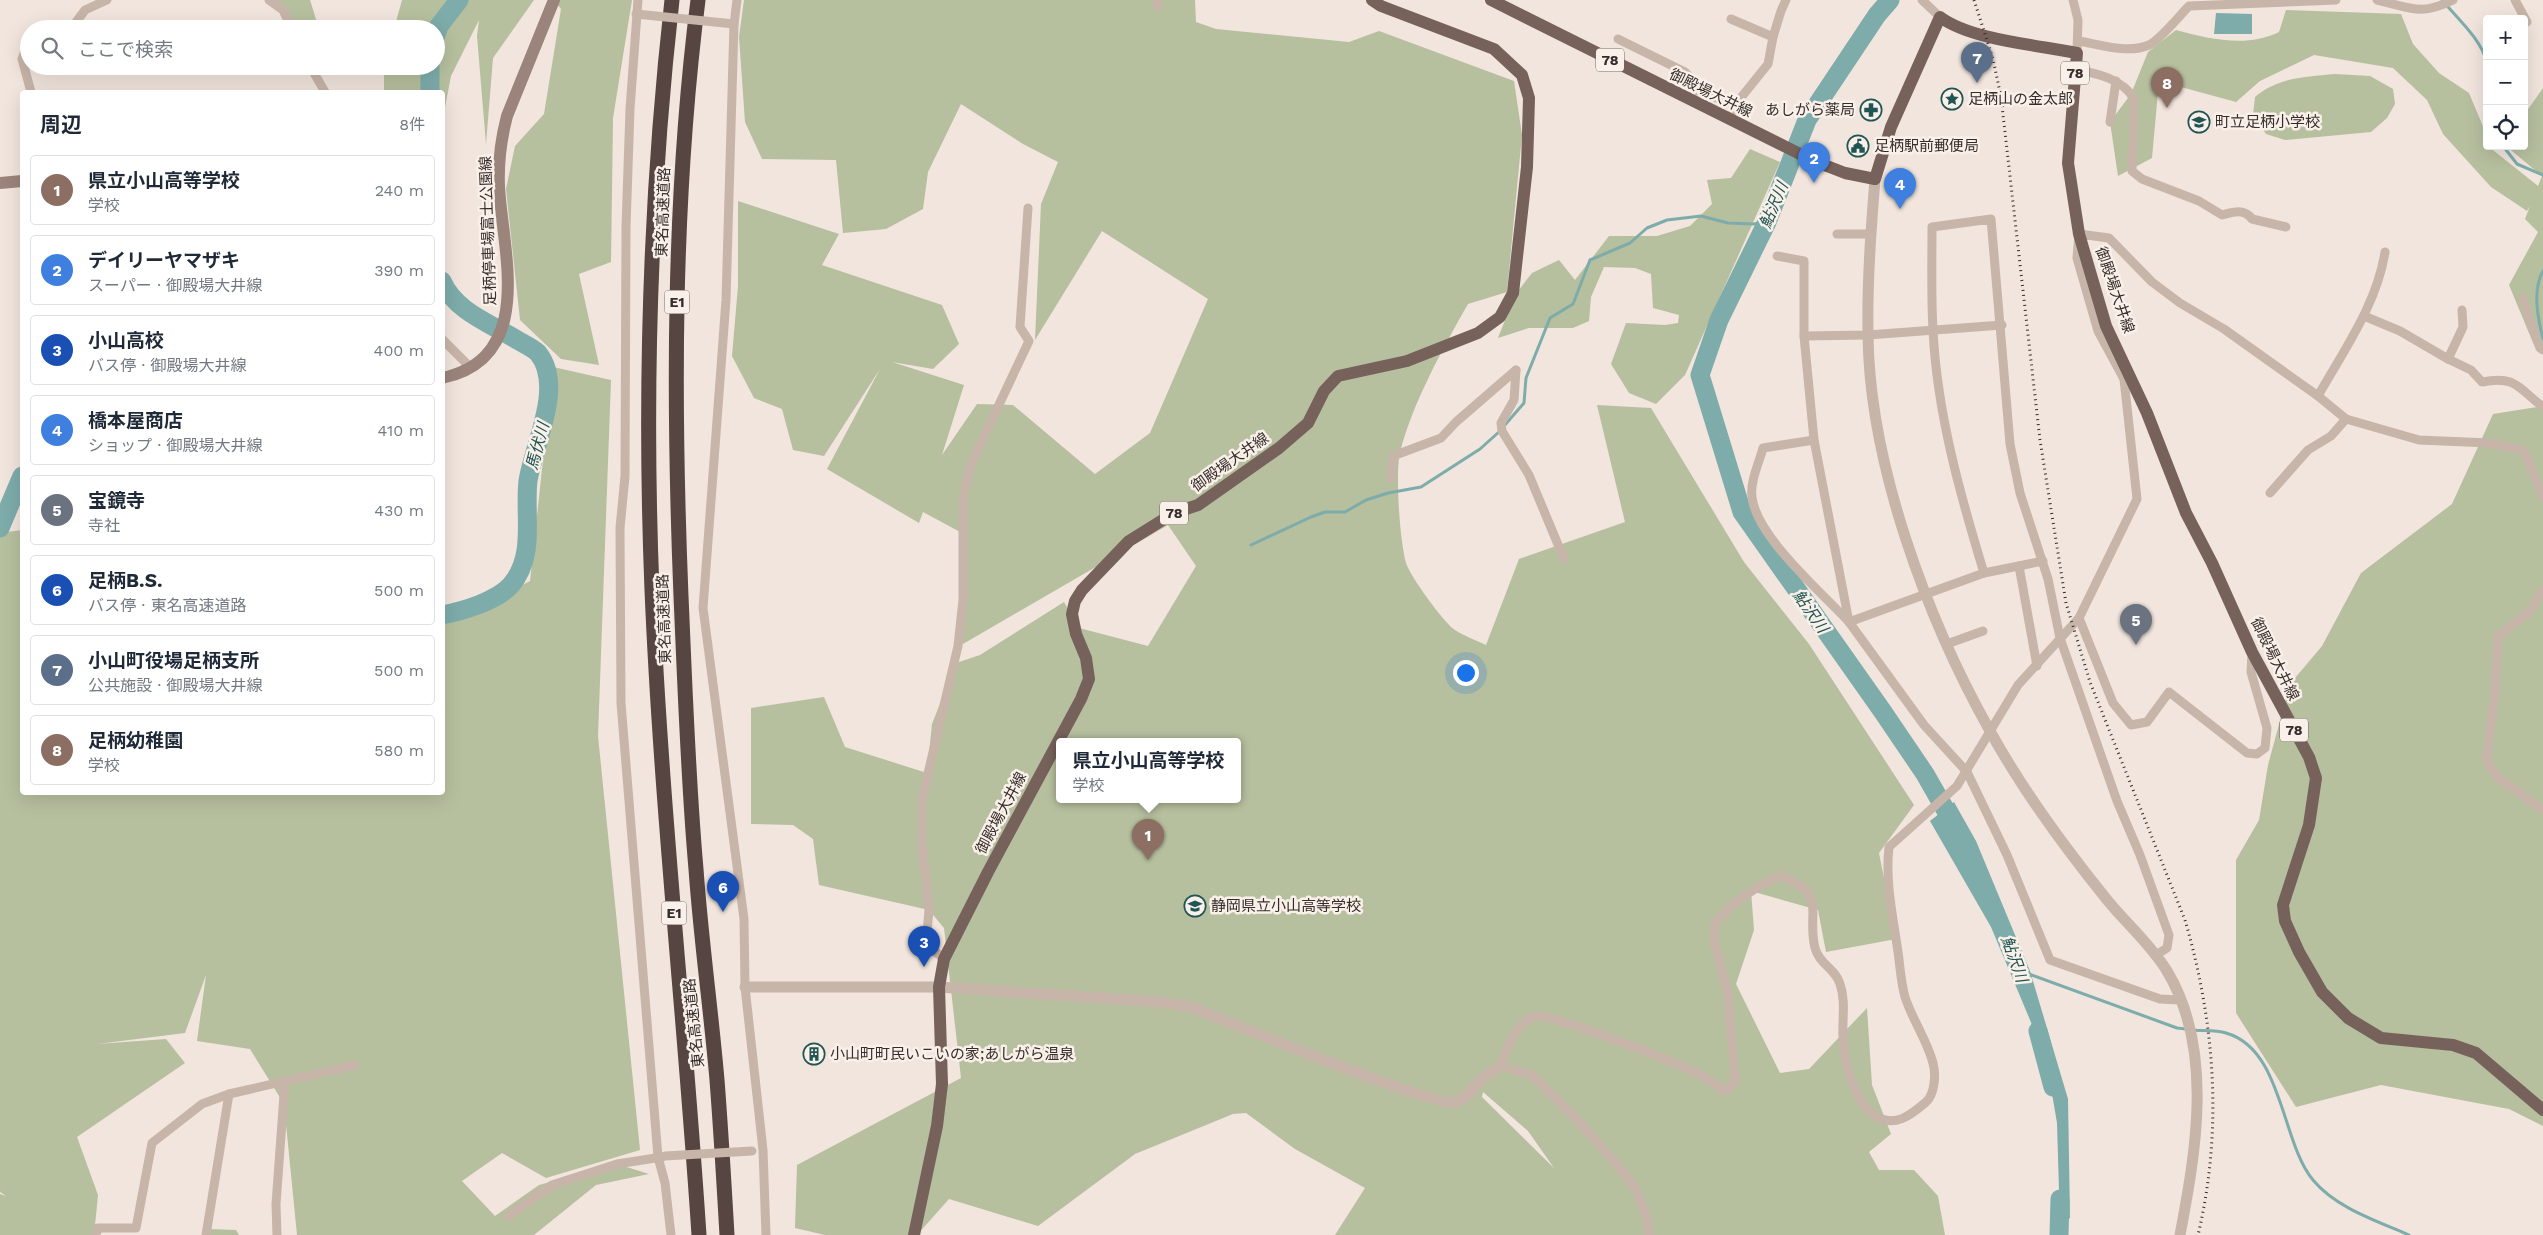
<!DOCTYPE html>
<html lang="ja">
<meta charset="utf-8">
<style>
body{margin:0;font-family:"Work Sans","Noto Sans JP",sans-serif;background:#f2f2f3;color:#1f2937}
.controls{position:absolute;right:15px;top:15px;display:grid;overflow:hidden;border-radius:5px;box-shadow:0 5px 20px #0002}
.controls button{width:45px;height:45px;display:grid;place-items:center;padding:0;border:0;border-bottom:1px solid #e0e1e3;background:#fff;color:#1f2937;font:25px sans-serif}
.you{position:absolute;left:1465px;top:672px;width:18px;height:18px;margin:-12px;border:4px solid #fff;border-radius:50%;background:#1a73e8;box-shadow:0 0 0 8px #1a73e833}
.badge{display:grid;place-items:center;width:32px;height:32px;border-radius:50%;background:#0b8043;color:#fff;font-size:16px;font-weight:700}
.pin{position:absolute;translate:-50% -41px;filter:drop-shadow(0 1px 2px #0008)}
.pin::after{content:'';position:absolute;top:26px;width:18px;height:15px;background:inherit;clip-path:polygon(0 0,100% 0,50% 100%)}
.popup{position:absolute;left:1056px;top:738px;width:185px;height:65px;box-sizing:border-box;display:grid;place-content:center;border-radius:5px;background:#fff;filter:drop-shadow(0 1px 4px #0005);font-size:16px;white-space:nowrap;color:#747a83}
.popup b{font-size:19px;color:#1f2937}
.popup::after{content:'';position:absolute;left:50%;top:100%;margin-left:-10px;border:10px solid transparent;border-top-color:#fff}
.list{margin:0;padding:0;list-style:none}
h2{display:flex;justify-content:space-between;align-items:center;height:65px;margin:0;padding:0 20px;font-size:21px}
h2 small{font-size:16px;font-weight:400;color:#747a83}
.list li{display:grid;grid-template-columns:32px 1fr auto;gap:15px;align-items:center;box-sizing:border-box;height:70px;margin:0 10px 10px;padding:0 10px;border:1px solid #e0e1e3;border-radius:5px}
.list b{display:block;font-size:19px;white-space:nowrap}
.list p{margin:0;font-size:16px;white-space:nowrap;color:#747a83}
.list em{font-size:16px;font-style:normal;color:#747a83}
.icon{flex:none;width:28px;height:28px;fill:none;stroke:currentColor;stroke-width:2;stroke-linecap:round;stroke-linejoin:round}
.map{position:relative;flex:none;width:2543px;height:1235px;overflow:hidden}
.search{position:absolute;background:#fff;box-shadow:0 5px 20px #0002;left:20px;top:20px;width:425px;height:55px;display:flex;align-items:center;gap:12px;box-sizing:border-box;padding:0 18px;border-radius:28px;color:#747a83;font-size:19px}
.panel{position:absolute;background:#fff;box-shadow:0 5px 20px #0002;left:20px;top:90px;width:425px;height:705px;border-radius:5px}
.map>svg:first-child{display:block}
.green{fill:#b6bf9e;fill-rule:evenodd}
.water{fill:#7dacaa}
.lines{fill:none;stroke-linecap:round;stroke-linejoin:round}
.stream{stroke:#7dacaa;stroke-width:3}
.river{stroke:#7dacaa;stroke-width:19}
.minor{stroke:#c8b5a9;stroke-width:9}
.tertiary{stroke:#c8b5a9;stroke-width:11}
.secondary{stroke:#9b847b;stroke-width:12}
.primary{stroke:#77625b;stroke-width:12}
.motorway{stroke:#564540;stroke-width:15}
.rail{stroke:#362c29;stroke-width:3;stroke-dasharray:1 4;stroke-linecap:butt}
.minor-bridge{stroke:#c8b5a9;stroke-width:9}
.labels{text-anchor:middle;stroke-width:5;stroke-linejoin:round;paint-order:stroke}
.shield{fill:#f8f0e9;stroke:#706763;stroke-width:1}
.shield-label{font-size:14px;font-weight:bold;fill:#362c29}
.street-label{font-size:15px;fill:#362c29;stroke:#f8f0e9}
.poi-label{font-size:15px;fill:#362c29;stroke:#f8f0e9;text-anchor:start}
.water-label{font-size:16px;font-style:italic;fill:#215553;stroke:#f8f0e9}
</style>
<div class="map">
<svg width="2543" height="1235" viewBox="0 0 2543 1235">
<rect width="100%" height="100%" fill="#f1e5dd"/>
<g class="green">
<polygon points="276,0 310,0 319,29 291,29"/>
<polygon points="402,0 534,0 493,58 486,144 477,36 479,20 451,76 443,118 442,92 384,92 384,66 436,66 436,29 394,29"/>
<polygon points="554,0 632,0 613,118 611,262 579,274 599,365 561,359 520,320 506,189 515,146 544,114 561,9"/>
<path d="M 744,0 L 1195,0 L 1196,22 L 1216,29 L 1349,42 L 1379,31 L 1514,81 L 1522,135 L 1507,292 L 1468,304 C 1444,346 1411,406 1400,453 C 1395,474 1400,542 1406,563 C 1410,576 1444,623 1455,630 C 1464,636 1476,640 1486,645 L 1519,559 L 1625,522 L 1597,405 L 1651,408 L 1744,562 L 1809,644 L 1914,805 L 1879,853 L 1896,939 L 1826,952 L 1818,910 L 1751,891 L 1754,930 L 1736,984 L 1780,1073 L 1809,1069 L 1867,1008 L 1872,1085 L 1891,1134 L 1869,1152 L 1879,1170 L 1914,1170 L 1938,1196 L 1945,1235 L 1335,1235 L 1365,1188 L 1295,1149 L 1246,1113 L 1233,1114 L 1135,1154 L 1038,1226 L 949,1199 L 917,1235 L 825,1235 L 795,1228 L 797,1165 L 961,1078 L 944,928 L 929,910 L 819,885 L 813,839 L 793,825 L 751,824 L 751,708 L 824,697 L 845,747 L 927,773 L 932,724 L 956,663 L 980,655 L 1064,602 L 1079,628 L 1148,646 L 1196,566 L 1168,525 L 963,644 L 962,533 L 923,512 L 919,523 L 827,469 L 880,369 L 824,456 L 793,450 L 782,409 L 754,398 L 732,356 L 738,286 L 738,201 L 839,234 L 822,265 L 942,305 L 959,344 L 933,369 L 892,362 L 964,385 L 942,455 L 977,404 L 1013,405 L 1095,474 L 1150,433 L 1208,299 L 1102,231 L 1035,340 L 1041,204 L 1058,162 L 1023,144 L 961,104 L 928,172 L 923,209 L 886,229 L 843,233 L 836,160 L 762,159 L 745,122 L 739,37 ZM 1059,741 L 1237,741 L 1237,799 L 1059,799 ZM 1483,1092 L 1528,1131 L 1554,1168 L 1482,1097 Z"/>
<path d="M 2286,10 L 2401,14 L 2413,44 L 2439,73 L 2469,93 L 2487,136 L 2487,146 L 2491,146 L 2493,150 L 2538,186 L 2542,176 L 2506,146 L 2524,146 L 2524,115 L 2543,88 L 2543,352 L 2534,345 L 2509,285 L 2538,232 L 2525,219 L 2530,206 L 2527,211 L 2491,187 L 2443,134 L 2427,100 L 2393,68 L 2314,55 L 2260,81 L 2236,102 L 2159,81 L 2152,158 L 2118,176 L 2110,122 L 2131,94 L 2148,52 L 2176,30 C 2209,39 2247,48 2279,32 Z"/>
<path d="M 2335,74 L 2370,76 L 2393,89 L 2395,104 L 2387,118 L 2371,132 L 2285,140 L 2266,134 L 2253,115 L 2255,97 C 2279,77 2305,77 2335,74 Z"/>
<polygon points="1750,149 1780,162 1685,375 1656,404 1629,393 1611,364 1626,323 1665,325 1678,323 1679,315 1653,308 1651,274 1635,268 1604,267 1591,297 1589,321 1573,328 1529,328 1498,338 1515,295 1532,273 1559,260 1575,280 1609,236 1657,236 1690,226 1712,204 1707,180 1731,178"/>
<polygon points="553,367 611,380 598,736 640,1150 546,1178 502,1153 462,1181 495,1216 539,1185 617,1164 649,1174 596,1185 534,1235 297,1235 284,1104 250,1049 197,1041 206,975 185,1033 97,1044 166,1039 185,1063 77,1137 98,1195 94,1235 0,1235 0,1194 6,1196 0,1192 0,533 22,530 22,792 442,792 443,625 530,581"/>
<polygon points="2543,406 2543,1126 2509,1109 2381,1085 2296,1107 2236,1013 2236,860 2259,820 2268,765 2290,684 2322,646 2361,573 2452,504 2493,414"/>
<polygon points="208,1229 236,1230 239,1235 206,1235"/>
</g>
<g class="water">
<polygon points="2216,13 2252,14 2252,34 2214,34"/>
<polygon points="1954,802 1976,841 2030,971 2068,1099 2070,1218 2060,1224 2057,1123 2046,1058 1991,927 1930,821"/>
</g>
<g class="lines">
<g class="stream">
<path d="M 2442,0 C 2457,18 2482,40 2487,63"/>
<polyline points="2503,146 2517,164 2543,175"/>
<path d="M 2543,271 C 2532,290 2538,319 2543,339"/>
<polyline points="1504,426 1524,403 1526,378 1550,318 1573,304 1590,260 1630,243 1647,228 1667,220 1701,216 1728,223 1754,224 1767,222"/>
<polyline points="1251,545 1311,517 1325,512 1345,512 1366,500 1388,493 1421,487 1480,449 1500,431"/>
<polyline points="2029,974 2177,1028 2186,1029"/>
<path d="M 2192,1030 C 2203,1031 2216,1030 2226,1033 C 2283,1049 2281,1142 2313,1180 C 2336,1208 2377,1221 2409,1235"/>
</g>
<g class="river">
<polyline points="1890,0 1877,15 1807,120 1767,222 1719,320 1700,375 1742,512 1883,712 1925,774 1957,830"/>
<polyline points="436,35 439,26 459,0"/>
<polyline points="430,92 430,66"/>
<path d="M 442,281 C 455,312 492,324 519,341 C 524,344 533,348 538,353 C 565,386 533,446 528,481 C 524,515 536,556 511,585 C 497,601 463,611 442,615"/>
<polyline points="0,528 22,476"/>
<polyline points="2038,1031 2053,1087"/>
<polyline points="2059,1235 2060,1199"/>
</g>
<g class="minor">
<polyline points="269,0 283,10 292,29"/>
<polyline points="638,0 630,109 626,227 625,476 620,528 621,703 658,1157 665,1183 671,1235"/>
<polyline points="737,0 734,24 726,300 703,608 744,919 745,987 763,1150 766,1235"/>
<polyline points="1156,0 1158,7"/>
<polyline points="1922,0 1940,17"/>
<polyline points="2073,0 2078,20 2077,53"/>
<path d="M 2377,0 C 2411,8 2421,16 2453,0"/>
<polyline points="2515,0 2527,22"/>
<polyline points="71,29 85,10 107,0"/>
<polyline points="1773,37 1781,11 1786,0"/>
<polyline points="1618,39 1685,72 1696,84 1696,90 1735,105"/>
<path d="M 2079,41 C 2101,45 2128,54 2149,45 C 2161,39 2179,16 2189,6 L 2336,0"/>
<polyline points="29,48 26,48 22,59 31,92"/>
<polyline points="310,66 325,92"/>
<path d="M 2075,70 C 2097,73 2123,79 2134,99 L 2132,171 L 2142,179 L 2199,201 L 2222,215 C 2233,212 2244,208 2252,219 L 2286,227"/>
<polyline points="1730,120 1735,105 1768,64 1773,37 1731,19"/>
<polyline points="2110,122 2116,81"/>
<polyline points="1837,234 1871,234"/>
<polyline points="1777,256 1804,261 1804,336 1814,440 1849,622 1924,725 1967,772 2007,855 2050,960 2160,999 2179,1000"/>
<polyline points="2522,298 2540,348 2543,350"/>
<polyline points="2364,316 2400,331 2448,359 2463,327 2462,310"/>
<polyline points="1804,336 1868,335 2002,325"/>
<polyline points="442,339 470,367"/>
<path d="M 2448,359 L 2471,370 L 2482,382 C 2516,375 2518,388 2543,407"/>
<polyline points="1516,370 1514,400 1501,423 1502,431 1529,475 1564,559"/>
<path d="M 2318,396 C 2344,350 2377,304 2385,252"/>
<path d="M 1814,440 L 1763,448 C 1759,463 1750,481 1752,497 C 1756,536 1821,592 1849,622 L 1984,573 L 2043,561"/>
<polyline points="1391,478 1393,456 1441,438 1456,422 1516,370"/>
<polyline points="2270,493 2308,450 2331,436 2346,419"/>
<polyline points="2019,566 2037,666"/>
<path d="M 1984,573 C 1960,494 1937,413 1933,330 C 1931,296 1932,261 1932,227 L 1991,219 L 2010,444 L 2020,493 L 2048,579 L 2060,638 L 2117,801 L 2140,855 L 2169,935 L 2167,948 L 2156,955"/>
<polyline points="2543,590 2528,613 2498,636 2494,699 2487,756 2489,766 2500,779 2543,810"/>
<polyline points="2079,618 2113,703 2131,725 2147,722 2169,692 2247,753 2257,754 2265,748 2267,728 2251,672 2252,654"/>
<polyline points="1947,644 1983,631"/>
<polyline points="944,959 926,944 929,910 922,841 922,799 958,646 963,600 963,497 971,464 1029,341 1020,327 1028,208"/>
<polyline points="508,1216 552,1185 617,1164 662,1157"/>
<polyline points="96,1235 98,1228 136,1228 152,1143 202,1104 229,1094"/>
<polyline points="206,1235 229,1094 355,1065"/>
<polyline points="277,1235 276,1204 285,1081"/>
<path d="M 1649,1235 L 1647,1219 L 1637,1192 L 1624,1173 L 1580,1123 L 1532,1075 L 1500,1066 C 1507,1050 1516,1019 1537,1016 C 1553,1014 1672,1061 1692,1071 C 1704,1076 1714,1084 1725,1091 L 1735,1081 L 1728,994 L 1714,940 L 1715,922 C 1734,903 1755,886 1780,876 C 1829,893 1806,912 1815,948 C 1819,964 1836,969 1840,984 C 1846,1001 1842,1019 1843,1037 C 1844,1061 1853,1100 1874,1115 C 1894,1129 1911,1115 1926,1102 C 1935,1094 1936,1074 1933,1063 C 1927,1040 1912,1019 1905,997 C 1901,983 1900,966 1898,952 C 1893,917 1885,882 1889,847 L 1957,786 L 2018,685 L 2079,618 L 2137,499 L 2124,379 L 2098,331 L 2077,258 L 2079,234 L 2109,238 L 2152,282 L 2180,303 L 2224,329 L 2318,396 L 2346,419 L 2419,440 L 2490,443 L 2524,451 L 2543,497"/>
</g>
<g class="tertiary">
<path d="M 1875,179 C 1871,230 1867,282 1868,334 C 1869,463 1927,619 1990,731 C 2023,791 2065,848 2108,901 C 2127,924 2151,945 2167,971 C 2214,1049 2196,1151 2180,1235"/>
<path d="M 745,987 L 939,987 L 1162,1002 L 1191,1007 C 1225,1020 1436,1109 1456,1102 C 1468,1098 1474,1085 1484,1077 C 1489,1073 1495,1070 1500,1066"/>
</g>
<g class="secondary">
<polyline points="0,183 22,181"/>
<path d="M 442,378 C 536,358 503,254 499,187 C 498,163 501,139 507,116 L 554,0"/>
</g>
<g class="primary">
<path d="M 1491,0 L 1814,161 L 1845,173 L 1875,179 L 1891,127 L 1940,17 C 1971,40 2038,45 2077,53 L 2068,163 L 2079,234 L 2106,326 L 2147,413 L 2186,513 L 2212,563 L 2252,652 L 2309,757 L 2316,778 L 2309,825 L 2283,905 L 2285,921 L 2299,952 L 2322,992 L 2348,1018 L 2381,1038 L 2453,1045 L 2476,1053 L 2543,1110"/>
<polyline points="914,1235 937,1126 942,1084 939,987 944,959 988,872 1081,699 1089,679 1086,658 1076,634 1072,614 1075,601 1082,590 1129,541 1174,513 1198,505 1279,448 1308,423 1324,391 1338,376 1407,361 1478,333 1500,317 1513,293 1527,167 1529,98 1522,75 1494,49 1381,6 1372,0"/>
</g>
<g class="motorway">
<path d="M 672,0 C 650,196 644,392 652,590 C 661,805 685,1020 699,1235"/>
<path d="M 698,0 C 673,198 673,397 681,596 C 685,687 688,779 696,869 C 701,940 711,1010 717,1080 C 721,1131 724,1183 727,1235"/>
</g>
<path class="rail" d="M 1974,0 L 1993,59 L 2001,97 L 2040,440 L 2066,603 L 2090,682 L 2185,920 C 2215,1023 2223,1130 2198,1235"/>
<g class="minor-bridge">
<polyline points="636,14 734,24"/>
<polyline points="665,1156 752,1151"/>
</g>
</g>
<defs>
<g id="sight-ring" transform="scale(1.125)"><circle r="9.5" fill="#f8f0e9" stroke="#215553" stroke-width="1.5"/><path d="M0-6L1.8-2.2L6-1.7L2.9 1.2L3.7 5.4L0 3.3L-3.7 5.4L-2.9 1.2L-6-1.7L-1.8-2.2Z" fill="#215553"/></g>
<g id="pharmacy-ring" transform="scale(1.125)"><circle r="9.5" fill="#f8f0e9" stroke="#215553" stroke-width="1.5"/><path d="M-2-6h4v4h4v4h-4v4h-4v-4h-4v-4h4Z" fill="#215553"/></g>
<g id="school-ring" transform="scale(1.125)"><circle r="9.5" fill="#f8f0e9" stroke="#215553" stroke-width="1.5"/><path d="M0-5L7-2L0 1L-7-2ZM-4 1L0 2.5L4 1V4Q0 6-4 4Z" fill="#215553"/></g>
<g id="civic-ring" transform="scale(1.125)"><circle r="9.5" fill="#f8f0e9" stroke="#215553" stroke-width="1.5"/><path d="M-.6-6.5H3V-4.5H.6V-3L4-1V1h2V6H-6V1h2V-1L-.6-3ZM-1.2 2.5V6h2.4V2.5Z" fill="#215553"/></g>
<g id="building-ring" transform="scale(1.125)"><circle r="9.5" fill="#f8f0e9" stroke="#215553" stroke-width="1.5"/><path d="M-4-6H4V6H1V3H-1V6H-4ZM-2.5-4.3h1.7v1.8h-1.7ZM.8-4.3h1.7v1.8H.8ZM-2.5-1h1.7V.8h-1.7ZM.8-1h1.7V.8H.8Z" fill="#215553"/></g>
</defs>
<g fill-rule="evenodd">
<use href="#sight-ring" x="1952" y="99"/>
<use href="#pharmacy-ring" x="1871" y="110"/>
<use href="#school-ring" x="2199" y="122"/>
<use href="#civic-ring" x="1858" y="146"/>
<use href="#school-ring" x="1195" y="906"/>
<use href="#building-ring" x="814" y="1054"/>
</g>
<g class="labels">
<g class="shield">
<rect x="1596" y="48.5" width="28" height="23" rx="4"/>
<rect x="2061" y="61.5" width="28" height="23" rx="4"/>
<rect x="664.5" y="290.5" width="25" height="23" rx="4"/>
<rect x="1160" y="501.5" width="28" height="23" rx="4"/>
<rect x="2280" y="718.5" width="28" height="23" rx="4"/>
<rect x="661.5" y="901.5" width="25" height="23" rx="4"/>
</g>
<g class="shield-label">
<text x="1610" y="65">78</text>
<text x="2075" y="78">78</text>
<text x="677" y="307">E1</text>
<text x="1174" y="518">78</text>
<text x="2294" y="735">78</text>
<text x="674" y="918">E1</text>
</g>
<g class="street-label">
<text transform="translate(1711 93) rotate(26)" y="5">御殿場大井線</text>
<text transform="translate(663 212) rotate(-88)" y="5">東名高速道路</text>
<text transform="translate(488 231) rotate(-92)" y="5">足柄停車場富士公園線</text>
<text transform="translate(2115 290) rotate(71)" y="5">御殿場大井線</text>
<text transform="translate(1230 462) rotate(-35)" y="5">御殿場大井線</text>
<text transform="translate(664 619) rotate(-92)" y="5">東名高速道路</text>
<text transform="translate(2275 659) rotate(64)" y="5">御殿場大井線</text>
<text transform="translate(1001 813) rotate(-62)" y="5">御殿場大井線</text>
<text transform="translate(694 1023) rotate(-96)" y="5">東名高速道路</text>
</g>
<g class="poi-label">
<text x="1968" y="104">足柄山の金太郎</text>
<text x="1855" y="115" text-anchor="end">あしがら薬局</text>
<text x="2215" y="127">町立足柄小学校</text>
<text x="1874" y="151">足柄駅前郵便局</text>
<text x="1211" y="911">静岡県立小山高等学校</text>
<text x="830" y="1059">小山町町民いこいの家;あしがら温泉</text>
</g>
<g class="water-label">
<text transform="translate(1773 205) rotate(-67)" y="6">鮎沢川</text>
<text transform="translate(537 446) rotate(-75)" y="6">馬伏川</text>
<text transform="translate(1811 611) rotate(55)" y="6">鮎沢川</text>
<text transform="translate(2015 959) rotate(70)" y="6">鮎沢川</text>
</g>
</g>
</svg>
<div class="controls">
<button>+</button>
<button>−</button>
<button><svg class="icon" aria-label="locate" viewBox="0 0 24 24"><circle cx="12" cy="12" r="6"/><path d="M12 2v4M12 18v4M2 12h4M18 12h4"/></svg></button>
</div>
<div class="you"></div>
<div class="pin badge" style="left:1148px;top:860px;background:#8d6e63">1</div>
<div class="popup"><b>県立小山高等学校</b>学校</div>
<div class="pin badge" style="left:1814px;top:183px;background:#3f7fe0">2</div>
<div class="pin badge" style="left:924px;top:967px;background:#1a4fb4">3</div>
<div class="pin badge" style="left:1900px;top:209px;background:#3f7fe0">4</div>
<div class="pin badge" style="left:2136px;top:645px;background:#6b7280">5</div>
<div class="pin badge" style="left:723px;top:912px;background:#1a4fb4">6</div>
<div class="pin badge" style="left:1977px;top:83px;background:#5c6f8a">7</div>
<div class="pin badge" style="left:2167px;top:108px;background:#8d6e63">8</div>
<div class="search"><svg class="icon" aria-label="search" viewBox="0 0 24 24"><circle cx="10" cy="10" r="6"/><path d="M15 15l6 6"/></svg>ここで検索</div>
<section class="panel">
<h2>周辺<small>8件</small></h2>
<ul class="list">
<li><span class="badge" style="background:#8d6e63">1</span><div><b>県立小山高等学校</b><p>学校</p></div><em>240 m</em></li>
<li><span class="badge" style="background:#3f7fe0">2</span><div><b>デイリーヤマザキ</b><p>スーパー · 御殿場大井線</p></div><em>390 m</em></li>
<li><span class="badge" style="background:#1a4fb4">3</span><div><b>小山高校</b><p>バス停 · 御殿場大井線</p></div><em>400 m</em></li>
<li><span class="badge" style="background:#3f7fe0">4</span><div><b>橋本屋商店</b><p>ショップ · 御殿場大井線</p></div><em>410 m</em></li>
<li><span class="badge" style="background:#6b7280">5</span><div><b>宝鏡寺</b><p>寺社</p></div><em>430 m</em></li>
<li><span class="badge" style="background:#1a4fb4">6</span><div><b>足柄B.S.</b><p>バス停 · 東名高速道路</p></div><em>500 m</em></li>
<li><span class="badge" style="background:#5c6f8a">7</span><div><b>小山町役場足柄支所</b><p>公共施設 · 御殿場大井線</p></div><em>500 m</em></li>
<li><span class="badge" style="background:#8d6e63">8</span><div><b>足柄幼稚園</b><p>学校</p></div><em>580 m</em></li>
</ul>
</section>
</div>
